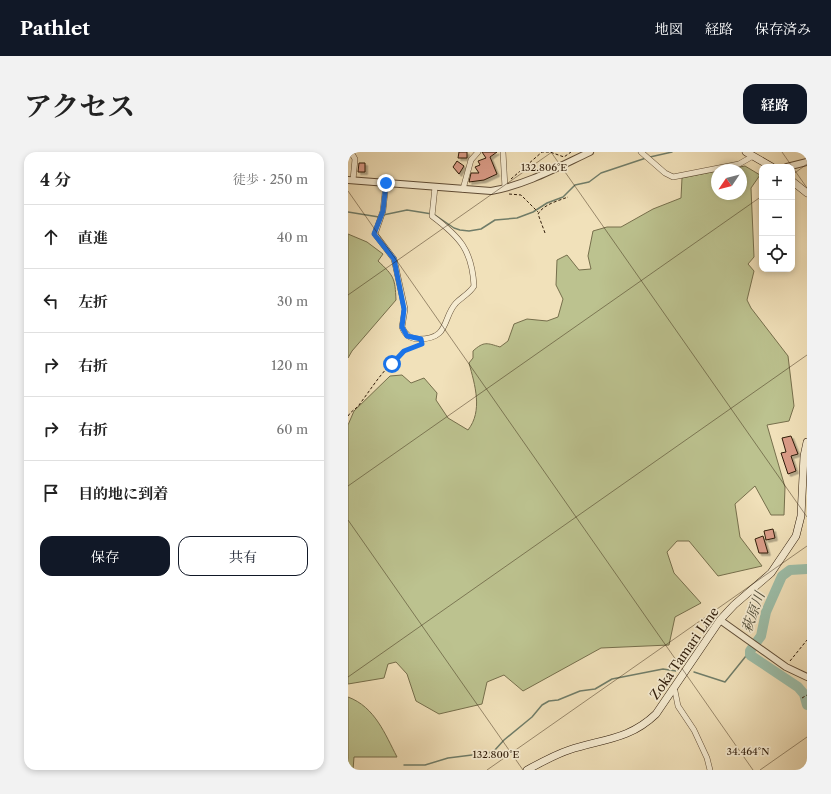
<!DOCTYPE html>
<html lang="ja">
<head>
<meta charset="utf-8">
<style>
  body { margin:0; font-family:"Libre Caslon Text","Noto Serif JP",serif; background:#f2f2f2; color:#222 }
  .controls { position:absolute; right:12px; top:12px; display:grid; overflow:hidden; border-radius:8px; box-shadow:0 2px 6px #0003 }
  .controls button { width:36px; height:36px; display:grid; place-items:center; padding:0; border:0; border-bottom:1px solid #e0e0e0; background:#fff; color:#222; font:20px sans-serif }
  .compass { position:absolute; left:363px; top:12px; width:36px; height:36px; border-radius:50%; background:#fff; box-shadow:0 2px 6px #0003; rotate:235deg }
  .stop { position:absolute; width:12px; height:12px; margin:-9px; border:3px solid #1a73e8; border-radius:50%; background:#fff }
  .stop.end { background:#1a73e8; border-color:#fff; box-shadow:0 1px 4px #0008 }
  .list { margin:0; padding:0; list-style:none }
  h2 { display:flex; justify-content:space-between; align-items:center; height:52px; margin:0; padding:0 16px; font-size:17px }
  h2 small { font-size:13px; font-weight:400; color:#767676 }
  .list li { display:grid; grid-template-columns:26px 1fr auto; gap:12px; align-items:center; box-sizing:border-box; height:64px; padding:0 16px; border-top:1px solid #e0e0e0 }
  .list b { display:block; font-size:15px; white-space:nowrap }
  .list em { font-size:13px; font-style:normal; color:#767676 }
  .actions { display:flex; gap:8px; padding:12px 16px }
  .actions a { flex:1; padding:9px 0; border:1px solid #111827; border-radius:12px; text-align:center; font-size:14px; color:#111827 }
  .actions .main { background:#111827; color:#fff }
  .icon { flex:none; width:22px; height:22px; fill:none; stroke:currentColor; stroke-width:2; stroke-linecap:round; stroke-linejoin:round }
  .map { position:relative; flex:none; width:459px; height:618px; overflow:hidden; border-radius:12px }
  header { display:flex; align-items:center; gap:24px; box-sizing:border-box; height:56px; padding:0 20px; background:#111827; color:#fff }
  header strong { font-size:19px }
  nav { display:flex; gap:22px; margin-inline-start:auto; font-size:14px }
  .intro { display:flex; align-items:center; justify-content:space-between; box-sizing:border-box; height:96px; padding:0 24px }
  h1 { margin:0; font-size:28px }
  .button { padding:10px 18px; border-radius:12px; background:#111827; color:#fff; font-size:14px; font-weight:700 }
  main { display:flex; gap:24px; padding:0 24px }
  aside { flex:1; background:#fff; border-radius:12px; box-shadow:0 2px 6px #0003 }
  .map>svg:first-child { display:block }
  .green { fill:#bcc28f; stroke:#766f4c }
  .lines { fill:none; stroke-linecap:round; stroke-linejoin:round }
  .stream { stroke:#707d69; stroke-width:1.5 }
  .river { stroke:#9cbea9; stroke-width:10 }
  .building { fill:#db9c88; stroke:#2f1c0a; filter:url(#shadow) }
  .minor-casing { stroke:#604d36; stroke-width:6 }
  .tertiary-casing { stroke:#604d36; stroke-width:8 }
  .secondary-casing { stroke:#2f1c0a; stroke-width:8 }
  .path { stroke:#2f1c0a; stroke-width:1; stroke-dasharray:3 2; stroke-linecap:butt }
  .minor { stroke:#f6ecd2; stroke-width:5 }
  .tertiary { stroke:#f6ecd2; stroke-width:6 }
  .secondary { stroke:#f6ecd2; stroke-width:7 }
  .route { stroke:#1a73e8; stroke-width:5 }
  .ticks { fill:none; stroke:#2f1c0a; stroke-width:1; stroke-opacity:0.45 }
  .labels { text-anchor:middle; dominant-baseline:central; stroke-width:3.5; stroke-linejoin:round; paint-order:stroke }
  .street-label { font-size:13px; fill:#2f1c0a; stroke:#f6ecd2 }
  .water-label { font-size:14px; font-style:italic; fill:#504d3a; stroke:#f6ecd2 }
  .ticks-label { font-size:10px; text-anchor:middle; fill:#2f1c0a; stroke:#f6ecd2; stroke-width:3.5; stroke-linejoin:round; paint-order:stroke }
</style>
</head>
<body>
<header>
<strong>Pathlet</strong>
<nav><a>地図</a><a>経路</a><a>保存済み</a></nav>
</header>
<div class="intro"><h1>アクセス</h1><a class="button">経路</a></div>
<main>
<aside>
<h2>4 分<small>徒歩 · 250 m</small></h2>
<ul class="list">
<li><svg class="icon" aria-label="ahead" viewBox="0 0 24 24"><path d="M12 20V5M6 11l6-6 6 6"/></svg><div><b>直進</b></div><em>40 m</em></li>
<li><svg class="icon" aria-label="left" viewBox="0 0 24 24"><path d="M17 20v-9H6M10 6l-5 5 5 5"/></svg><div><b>左折</b></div><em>30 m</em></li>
<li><svg class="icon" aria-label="right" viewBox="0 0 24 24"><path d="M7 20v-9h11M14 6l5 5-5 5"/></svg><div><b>右折</b></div><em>120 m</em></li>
<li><svg class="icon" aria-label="right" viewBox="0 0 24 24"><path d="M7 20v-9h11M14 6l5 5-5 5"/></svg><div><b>右折</b></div><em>60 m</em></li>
<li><svg class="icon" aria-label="arrive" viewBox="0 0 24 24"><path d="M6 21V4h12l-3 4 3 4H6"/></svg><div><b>目的地に到着</b></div></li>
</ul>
<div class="actions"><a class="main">保存</a><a>共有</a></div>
</aside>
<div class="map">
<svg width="459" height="618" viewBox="0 0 459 618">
  <defs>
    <filter id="shadow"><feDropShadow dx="2.5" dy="2.5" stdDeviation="0" flood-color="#0004"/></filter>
  </defs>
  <rect width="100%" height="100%" fill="#f1e1ba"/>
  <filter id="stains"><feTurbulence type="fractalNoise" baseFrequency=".005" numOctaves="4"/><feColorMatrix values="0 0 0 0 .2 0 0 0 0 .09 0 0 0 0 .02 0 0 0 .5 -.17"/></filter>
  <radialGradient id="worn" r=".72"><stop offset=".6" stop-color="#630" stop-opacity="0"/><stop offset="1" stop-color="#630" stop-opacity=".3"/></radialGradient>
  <g class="green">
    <path d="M397,14L412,23L403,36L406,105L400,112L406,119L399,148L403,156L440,204L446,254L441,269L419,273L437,335L436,363H423L407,334L387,352L392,385L414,414L370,424L341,389H329L319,400L326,421L353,451L327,465L321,493L253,496L175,539L156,523L139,530L134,552L91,562L68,549L59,522L48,510L40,512L36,526L0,532V273L6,259L42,224L54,223L63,231L76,226L89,241L88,248L100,266L120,278C135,259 127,233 121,211L125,206V199C136,189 139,191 152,195L160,189L166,172L179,167L199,169L210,165L215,147L208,133L209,108L219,103L231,118L243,117L240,104L245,79L259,75H273L305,57L333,46L334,26L369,19V42H393V18H376Z"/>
    <path d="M0,82L19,90L35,102L30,109C46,124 47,126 48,148L4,199L0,206Z"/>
    <path d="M0,545C27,555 37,582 49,605H6L5,618H0Z"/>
  </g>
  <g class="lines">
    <g class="stream">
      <path d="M302,5L324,0"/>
      <path d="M0,60L31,65"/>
      <path d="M35,63L59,58L84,62"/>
      <path d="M87,63L106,76L112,78L121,79L133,77L147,68L169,66L185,60L199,51L215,45L227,33L241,30L253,21L298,6"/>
      <path d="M346,520L377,530L402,499"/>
      <path d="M56,613H77L100,606L140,601L146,599L156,588L184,565L194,553L201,549L210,548L232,539L247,537L264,527L315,517L328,519"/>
    </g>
    <path class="river" d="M459,417L442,418L434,424L418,460L413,484L402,499V503L450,535L456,542L459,553"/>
  </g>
  <g class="building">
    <path d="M111,0H119V6H110Z"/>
    <path d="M134,0H149L142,5L149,22L136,28L121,30L123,21H131L127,15L132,13L130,9L138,6Z"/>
    <path d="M109,9L116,14L111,22L105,15Z"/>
    <path d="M11,11H17V20H10Z"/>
    <path d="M443,284L450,302L443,304L448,319L440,322L433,301L438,300L434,286Z"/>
    <path d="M425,377L427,386L418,388L416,379Z"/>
    <path d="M415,384L420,401H411L407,387Z"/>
  </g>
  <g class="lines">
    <g class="minor-casing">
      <g id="minor">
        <path d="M3,0L7,7L5,28"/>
        <path d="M155,0L157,36"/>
        <path d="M293,0L317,21L325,25L391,12L405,4"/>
        <path d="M38,31L35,59L27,82L46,107L57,157L54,175C57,183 62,187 71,187C102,187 94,166 108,151C114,145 122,141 126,134C124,98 112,85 84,64L87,35"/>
        <path d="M115,37L123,8L130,0"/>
        <path d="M324,537L327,539L330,554L346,578L359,606L362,618"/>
      </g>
    </g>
    <g class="tertiary-casing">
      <g id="tertiary">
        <path d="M439,15L459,10"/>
        <path d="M0,28L143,39C178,33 210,15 242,0"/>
        <path d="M372,468L438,515L459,525"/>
      </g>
    </g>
    <g class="secondary-casing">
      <g id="secondary">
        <path d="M398,0L424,15"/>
        <path d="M444,29L459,41"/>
        <path d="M179,618C192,611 206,603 221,598C254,587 281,588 308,562L372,468L386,453L423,421L448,384L453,364L456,304L459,290"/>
      </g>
    </g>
    <g class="path">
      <path d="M163,27L194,0H202L216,5L223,0"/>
      <path d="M161,42L173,43L190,60"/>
      <path d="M197,81L190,62C196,52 210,49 220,45"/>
      <path d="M0,264C3,259 8,257 11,253C29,229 42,205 71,193"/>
      <path d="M442,509L459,488"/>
      <path d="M454,546L459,543"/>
    </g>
    <use href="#minor" class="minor"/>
    <use href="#tertiary" class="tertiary"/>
    <use href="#secondary" class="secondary"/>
  </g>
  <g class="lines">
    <path class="route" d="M38,31L35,59L26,82L46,107L56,157L54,175L59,184L73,187L74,192L56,199L44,212"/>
  </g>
  <path class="ticks" d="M203,0L459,365M434,0L459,36M444,23L459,12M0,39L405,618M0,143L204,0M0,334L414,44M0,368L175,618M0,525L459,203M139,618L459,394M412,618L459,585"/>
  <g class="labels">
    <g class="street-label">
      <text transform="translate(336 501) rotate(-55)">Zoka Tamari Line</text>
    </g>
    <g class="water-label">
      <text transform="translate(405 460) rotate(-70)">萩原川</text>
    </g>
  </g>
  <g class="ticks-label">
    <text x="196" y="19">132.806°E</text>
    <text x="400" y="603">34.464°N</text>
    <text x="148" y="606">132.800°E</text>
  </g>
  <rect width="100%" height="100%" filter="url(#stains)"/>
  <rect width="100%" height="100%" fill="url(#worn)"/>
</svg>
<div class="controls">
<button>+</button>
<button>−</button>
<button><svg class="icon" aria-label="locate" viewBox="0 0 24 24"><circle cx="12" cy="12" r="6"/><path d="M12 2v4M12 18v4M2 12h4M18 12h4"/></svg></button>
</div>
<svg class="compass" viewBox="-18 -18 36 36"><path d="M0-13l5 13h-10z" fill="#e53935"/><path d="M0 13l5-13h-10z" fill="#767676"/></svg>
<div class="stop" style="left:44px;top:212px"></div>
<div class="stop end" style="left:38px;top:31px"></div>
</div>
</main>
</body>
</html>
